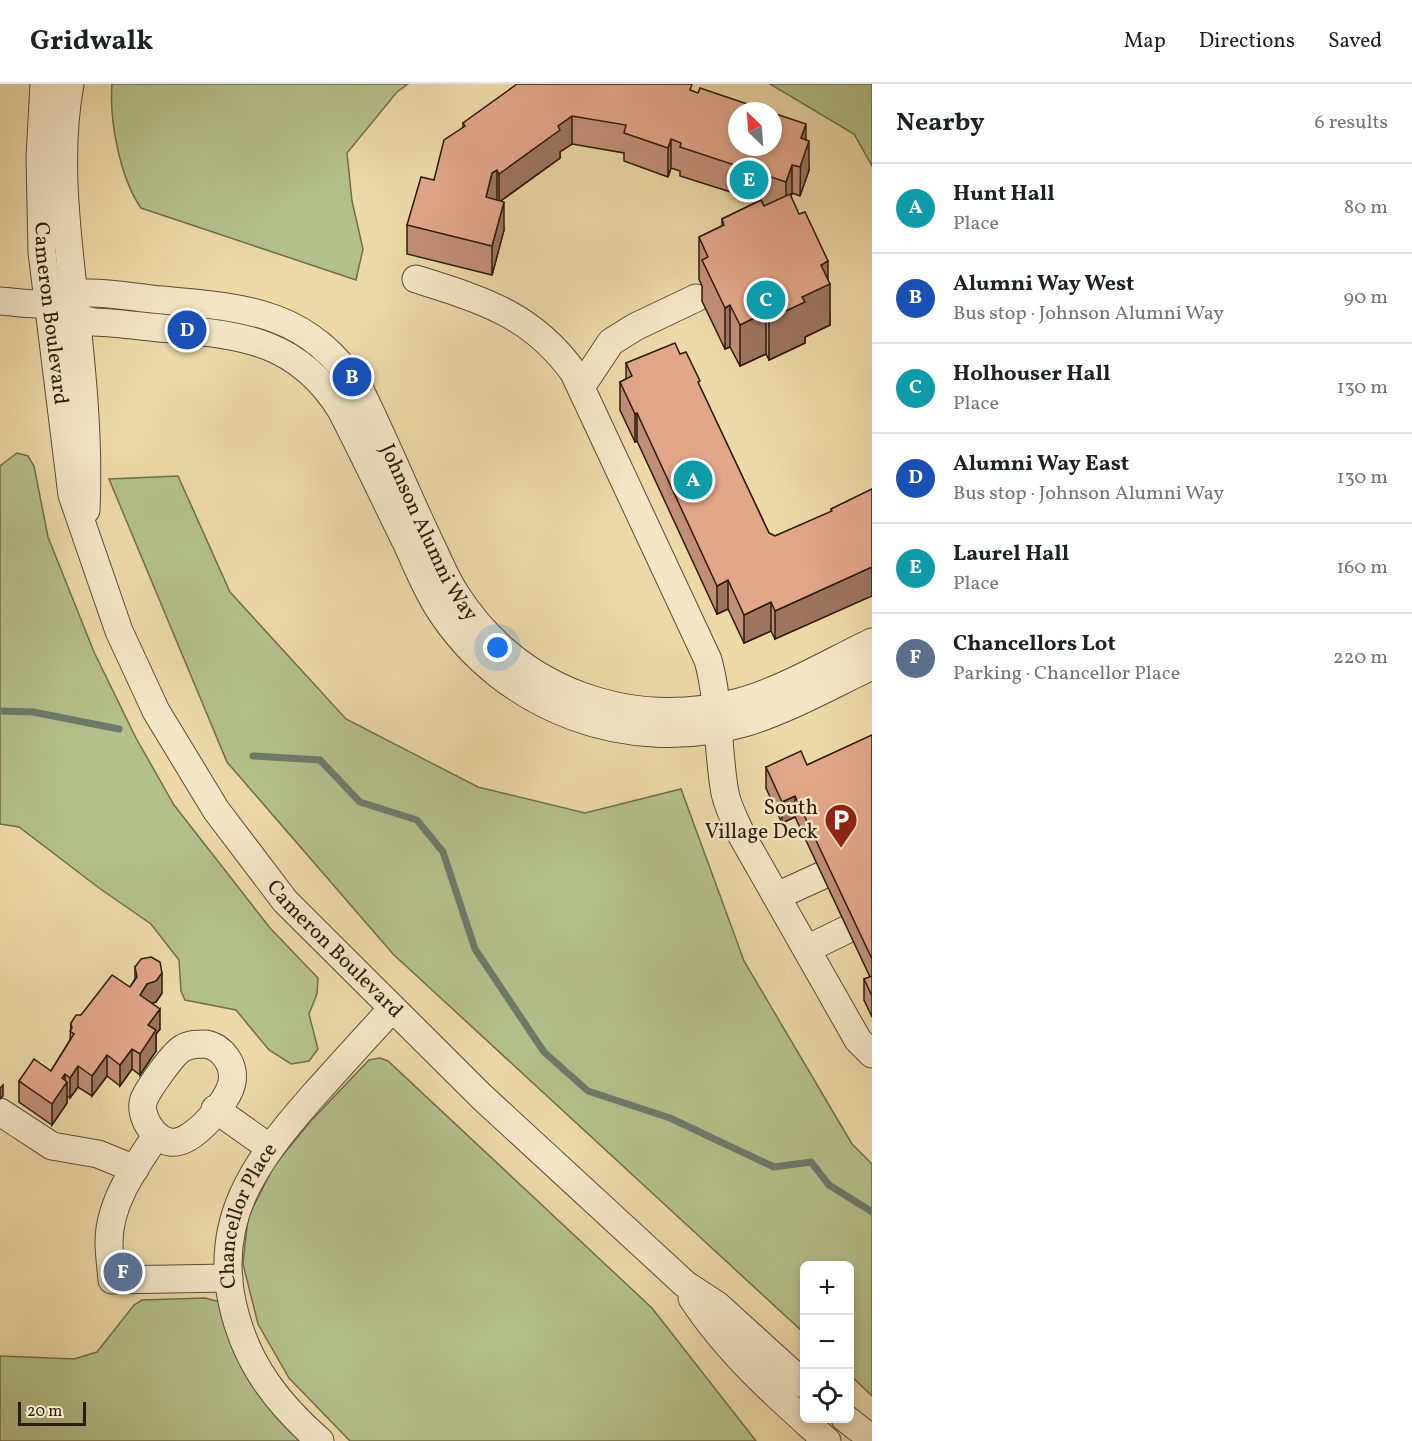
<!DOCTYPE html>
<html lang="en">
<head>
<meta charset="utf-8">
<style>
  body { margin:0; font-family:Vollkorn,serif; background:#f6f6f6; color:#202124 }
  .controls { position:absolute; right:18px; bottom:18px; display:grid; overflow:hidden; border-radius:9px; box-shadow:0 3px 9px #0003 }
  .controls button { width:54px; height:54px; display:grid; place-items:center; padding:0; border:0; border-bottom:2px solid #e0e0e0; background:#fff; color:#202124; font:30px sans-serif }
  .compass { position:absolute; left:728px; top:18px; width:54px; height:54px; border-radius:50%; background:#fff; box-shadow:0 3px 9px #0003; rotate:335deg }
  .scale { position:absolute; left:18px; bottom:15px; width:68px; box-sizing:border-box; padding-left:6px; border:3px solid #2c1c0c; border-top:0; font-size:16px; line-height:21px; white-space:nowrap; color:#2c1c0c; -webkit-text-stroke:4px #f3e6c6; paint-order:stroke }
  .you { position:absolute; left:498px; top:564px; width:21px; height:21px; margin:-15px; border:4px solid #fff; border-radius:50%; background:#1a73e8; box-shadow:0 0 0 9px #1a73e833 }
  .badge { display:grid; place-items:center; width:39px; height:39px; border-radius:50%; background:#8f2418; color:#fff; font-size:20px; font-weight:700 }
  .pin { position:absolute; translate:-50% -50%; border:3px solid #fff; box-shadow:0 2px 6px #0006 }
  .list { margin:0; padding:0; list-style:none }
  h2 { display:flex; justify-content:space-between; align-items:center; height:78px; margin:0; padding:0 24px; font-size:26px }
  h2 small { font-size:20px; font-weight:400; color:#757577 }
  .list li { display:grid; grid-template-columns:39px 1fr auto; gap:18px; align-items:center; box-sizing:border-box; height:90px; padding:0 24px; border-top:2px solid #e0e0e0 }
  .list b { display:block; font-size:22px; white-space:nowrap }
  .list p { margin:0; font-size:20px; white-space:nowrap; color:#757577 }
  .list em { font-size:20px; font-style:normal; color:#757577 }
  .icon { flex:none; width:33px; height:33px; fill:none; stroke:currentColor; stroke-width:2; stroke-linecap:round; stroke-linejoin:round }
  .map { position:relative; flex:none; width:872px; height:1357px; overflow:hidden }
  header { display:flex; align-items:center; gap:36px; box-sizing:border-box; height:84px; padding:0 30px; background:#fff; border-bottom:2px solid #e0e0e0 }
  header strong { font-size:28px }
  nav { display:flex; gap:33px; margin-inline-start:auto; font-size:21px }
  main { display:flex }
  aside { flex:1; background:#fff }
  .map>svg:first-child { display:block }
  .green { fill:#b4c08a; stroke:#706e4b; stroke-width:1.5 }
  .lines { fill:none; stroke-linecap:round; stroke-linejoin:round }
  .stream { stroke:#6d7b6a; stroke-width:7 }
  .minor-casing { stroke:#5c4b33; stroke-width:29 }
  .minor { stroke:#f3e6c6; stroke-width:27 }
  .wall { fill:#c28f76; stroke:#2c1c0c; stroke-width:1.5 }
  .shaded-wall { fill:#9e7460; stroke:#2c1c0c; stroke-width:1.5 }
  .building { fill:#e2a689; stroke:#2c1c0c; stroke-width:1.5 }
  .labels { text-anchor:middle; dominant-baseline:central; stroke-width:5; stroke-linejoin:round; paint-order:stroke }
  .street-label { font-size:21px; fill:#2c1c0c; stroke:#f3e6c6 }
  .poi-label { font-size:21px; fill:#2c1c0c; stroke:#f3e6c6; text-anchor:end }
</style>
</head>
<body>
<header>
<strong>Gridwalk</strong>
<nav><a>Map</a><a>Directions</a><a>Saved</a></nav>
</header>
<main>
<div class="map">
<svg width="872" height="1357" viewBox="0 0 872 1357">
  <rect width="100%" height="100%" fill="#ecd9a7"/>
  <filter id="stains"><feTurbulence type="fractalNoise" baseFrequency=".00333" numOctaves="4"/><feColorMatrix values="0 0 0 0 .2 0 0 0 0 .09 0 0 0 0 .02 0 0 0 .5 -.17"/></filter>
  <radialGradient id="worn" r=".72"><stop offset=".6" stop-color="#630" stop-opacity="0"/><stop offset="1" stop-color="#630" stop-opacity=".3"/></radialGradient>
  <g class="green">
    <path d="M112,0H408L397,8L347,69L352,117L363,165L356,196L141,124C120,94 109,36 112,0Z"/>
    <path d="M770,0H872V82L854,50Z"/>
    <path d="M17,369L28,372L34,382L48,453L94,568L136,654L174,721L270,844L318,894L317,910L309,930L318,965L309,977L291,980L269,966L236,926L185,916L181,907L179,876L151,840L99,804L19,743L0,740V382Z"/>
    <path d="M178,392L230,508L346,635L478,703L585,729L681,705L744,877L852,1060L872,1080V1312L850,1291V1182H804V1249L393,870L227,678L109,395Z"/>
    <path d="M380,974L388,977L652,1224L756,1357H350L289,1294L258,1240L243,1180L248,1133L274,1082L309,1039L369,976Z"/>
    <path d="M205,1214L220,1218L303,1357H0V1272L74,1275L97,1268L134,1221L142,1216Z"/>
  </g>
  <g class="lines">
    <g class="stream">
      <path d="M0,627L33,628L119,645"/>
      <path d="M253,672L320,676L360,718L417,736L443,768L475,865L544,968L588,1007L670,1034L774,1083L811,1078L829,1101L872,1128"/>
    </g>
    <g class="minor-casing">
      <g id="minor">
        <path id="s1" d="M44,0L40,73L42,168L72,411L119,547L156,627L216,726L285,817L482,1013L685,1200L717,1221L804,1300"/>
        <path d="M70,0C56,76 68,155 76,231C83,296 89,361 86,426"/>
        <path d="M416,195C482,216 532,230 574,289L708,576C720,620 717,665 725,709C728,724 736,738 742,752L858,956L872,970"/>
        <path id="s2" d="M0,217C15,218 36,222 50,219C62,216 72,210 85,209C110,208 137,214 162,216C249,224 307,227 360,306C385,357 406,408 430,459C439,477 446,496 457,512C519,607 630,647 739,618C783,606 830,578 872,558"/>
        <path d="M50,219L76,234L94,238C120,239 146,243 172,245C244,251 299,258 341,326C364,370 385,416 407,460C417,482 426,505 439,525C504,626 629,672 744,639C788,626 830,602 872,582"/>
        <path d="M581,303L611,258L635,243L696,214"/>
        <path d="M777,812L823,791"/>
        <path d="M807,865L848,845"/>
        <path d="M206,960C222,963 235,980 232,998C229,1017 192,1062 170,1058C154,1056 138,1031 144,1015C149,1004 173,969 183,964C190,960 198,960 206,960Z"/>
        <path d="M215,1025L270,1064"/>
        <path d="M0,1028L52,1062L98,1070L135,1085"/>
        <path d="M156,1052C135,1083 109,1119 109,1158C109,1170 111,1183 112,1196L229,1194"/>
        <path d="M692,1214C728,1269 779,1314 827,1357"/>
        <path d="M845,1334L872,1355"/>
        <path id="s3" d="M320,1357C279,1321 249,1283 235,1230C210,1139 254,1079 312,1013C338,984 365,954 392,925"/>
      </g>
    </g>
    <use href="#minor" class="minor"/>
  </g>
  <g class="wall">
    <path d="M692,7L806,56L809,86L800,112L792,109L791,113L828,196L830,241L805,253V259L769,276L766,270L740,282L730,263L725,265L702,217V202L699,195V153L722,142V135L759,117L680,92V87L671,84L668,93L624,77V69L572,60L560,68V74L501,117L504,146L492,191L407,170V141L434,96L463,43V39Z"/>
    <path d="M680,270L700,303L769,449L775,452L831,428V425L872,405L775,555L771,547L744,559L728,525L717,530L637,357L635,358L620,326V298L626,295V279Z"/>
    <path d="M872,651V933L864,916V895L870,893L795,733L782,739L766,704V683L807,681Z"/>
    <path d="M135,883L162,909L156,918L152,919L160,945L156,950V967L140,991L132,985L120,1002L107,992L92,1012L78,1003L70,1014L67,1012V1019L52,1041L19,1018V997L51,987L70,956L71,939L81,931L130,903L135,895Z"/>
  </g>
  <g class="shaded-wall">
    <path d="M572,32V60L560,68V74L499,118V90L558,42Z"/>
    <path d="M806,40V66L809,57V86L800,112L801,54Z"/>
    <path d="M671,55V84L668,93V64Z"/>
    <path d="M792,81V109L786,126V98Z"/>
    <path d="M497,86V115L492,118L486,113L492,89Z"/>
    <path d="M504,118V146L492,191V162Z"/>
    <path d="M828,177V200H830V241L805,253V259L769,276V235L802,213L821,181Z"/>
    <path d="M730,221V263L725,265V224Z"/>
    <path d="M766,228V270L740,282V241Z"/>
    <path d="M637,329V357L635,358V330Z"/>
    <path d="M872,483V512L775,555V527Z"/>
    <path d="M728,496V525L717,530V502Z"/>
    <path d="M771,518V547L744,559V531Z"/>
    <path d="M795,712V733L782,739V718Z"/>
    <path d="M162,889V909L156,918L147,921L140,911L147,900Z"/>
    <path d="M160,925V945L156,950V967L140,991V970L148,941Z"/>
    <path d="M132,965V985L120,1002V981Z"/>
    <path d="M107,971V992L92,1012V992Z"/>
    <path d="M78,982V1003L70,1014V994Z"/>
    <path d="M65,990V1002L67,998V1019L52,1041V1020L62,994Z"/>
    <path d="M3,1001V1012L0,1015V1004Z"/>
  </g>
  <g class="building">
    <path d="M517,0H692L690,6L698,9L700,4L768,27H737V63H773V29L806,40L801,54L809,57L800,83L792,81L786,98L680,63L681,59L671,55L668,64L624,49L626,41L572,32L558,42L560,46L499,90L497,86L492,89L486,113L504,118L492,162L407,141L421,93L434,96L444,56L465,42L463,39Z"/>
    <path d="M790,110L799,130L805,128L828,177L821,181L830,200L802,213L805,218L769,235L766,228L740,241L730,221L725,224L702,176L708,173L699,153L724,141L722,135L761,116L764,122Z"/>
    <path d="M675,259L680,270L686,268L700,297L698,298L769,449L775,452L832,427L831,425L872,405V483L775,527L771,518L744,531L728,496L717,502L637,329L635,330L620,298L632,292L626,279Z"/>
    <path d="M872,651V875L795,712L782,718L766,683L801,667L807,681Z"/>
    <path d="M151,873L160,878L162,889L156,897L147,900L140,911L160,925L148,941L156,946L140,970L132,965L120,981L107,971L92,992L78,982L70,994L65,990L62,994L67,998L52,1020L19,997L34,975L51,987L74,950L70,947L72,944L71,939L76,931H81L112,891L130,903L137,893L135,883L141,875Z"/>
    <path d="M872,892V912L864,895Z"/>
  </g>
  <defs>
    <g id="parking-pin" transform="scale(1.725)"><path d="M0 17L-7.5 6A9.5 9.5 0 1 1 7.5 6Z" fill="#8f2418" stroke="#f3e6c6"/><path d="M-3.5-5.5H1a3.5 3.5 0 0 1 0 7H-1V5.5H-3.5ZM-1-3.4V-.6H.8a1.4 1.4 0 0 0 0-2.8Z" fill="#fff"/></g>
  </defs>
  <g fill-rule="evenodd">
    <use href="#parking-pin" x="841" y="736"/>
  </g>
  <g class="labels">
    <g class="street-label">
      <text stroke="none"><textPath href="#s1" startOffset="230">Cameron Boulevard</textPath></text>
      <text stroke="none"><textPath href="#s2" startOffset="550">Johnson Alumni Way</textPath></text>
      <text stroke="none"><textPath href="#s1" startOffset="944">Cameron Boulevard</textPath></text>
      <text stroke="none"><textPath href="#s3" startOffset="258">Chancellor Place</textPath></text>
    </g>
    <g class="poi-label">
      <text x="818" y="724">South<tspan x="818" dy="24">Village Deck</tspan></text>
    </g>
  </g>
  <rect width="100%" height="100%" filter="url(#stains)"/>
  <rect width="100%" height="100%" fill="url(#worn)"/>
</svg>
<div class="controls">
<button>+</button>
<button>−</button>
<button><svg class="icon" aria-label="locate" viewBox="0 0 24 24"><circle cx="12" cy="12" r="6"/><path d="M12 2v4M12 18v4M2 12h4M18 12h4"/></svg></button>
</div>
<svg class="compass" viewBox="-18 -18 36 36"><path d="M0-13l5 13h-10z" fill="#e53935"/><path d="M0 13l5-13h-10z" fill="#757577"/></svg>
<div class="scale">20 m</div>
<div class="you"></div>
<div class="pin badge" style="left:693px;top:396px;background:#0f9aa8">A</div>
<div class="pin badge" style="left:352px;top:293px;background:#1a4fb4">B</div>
<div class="pin badge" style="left:766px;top:216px;background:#0f9aa8">C</div>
<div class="pin badge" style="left:187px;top:246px;background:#1a4fb4">D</div>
<div class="pin badge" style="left:749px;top:96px;background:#0f9aa8">E</div>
<div class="pin badge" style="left:123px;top:1188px;background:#5c6f8a">F</div>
</div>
<aside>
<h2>Nearby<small>6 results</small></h2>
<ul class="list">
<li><span class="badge" style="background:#0f9aa8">A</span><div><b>Hunt Hall</b><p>Place</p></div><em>80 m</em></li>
<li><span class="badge" style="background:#1a4fb4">B</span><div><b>Alumni Way West</b><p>Bus stop · Johnson Alumni Way</p></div><em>90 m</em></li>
<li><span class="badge" style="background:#0f9aa8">C</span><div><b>Holhouser Hall</b><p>Place</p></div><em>130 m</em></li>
<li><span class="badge" style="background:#1a4fb4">D</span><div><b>Alumni Way East</b><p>Bus stop · Johnson Alumni Way</p></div><em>130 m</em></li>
<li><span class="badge" style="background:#0f9aa8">E</span><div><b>Laurel Hall</b><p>Place</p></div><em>160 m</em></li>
<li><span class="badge" style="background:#5c6f8a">F</span><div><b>Chancellors Lot</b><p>Parking · Chancellor Place</p></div><em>220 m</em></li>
</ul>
</aside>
</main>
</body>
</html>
